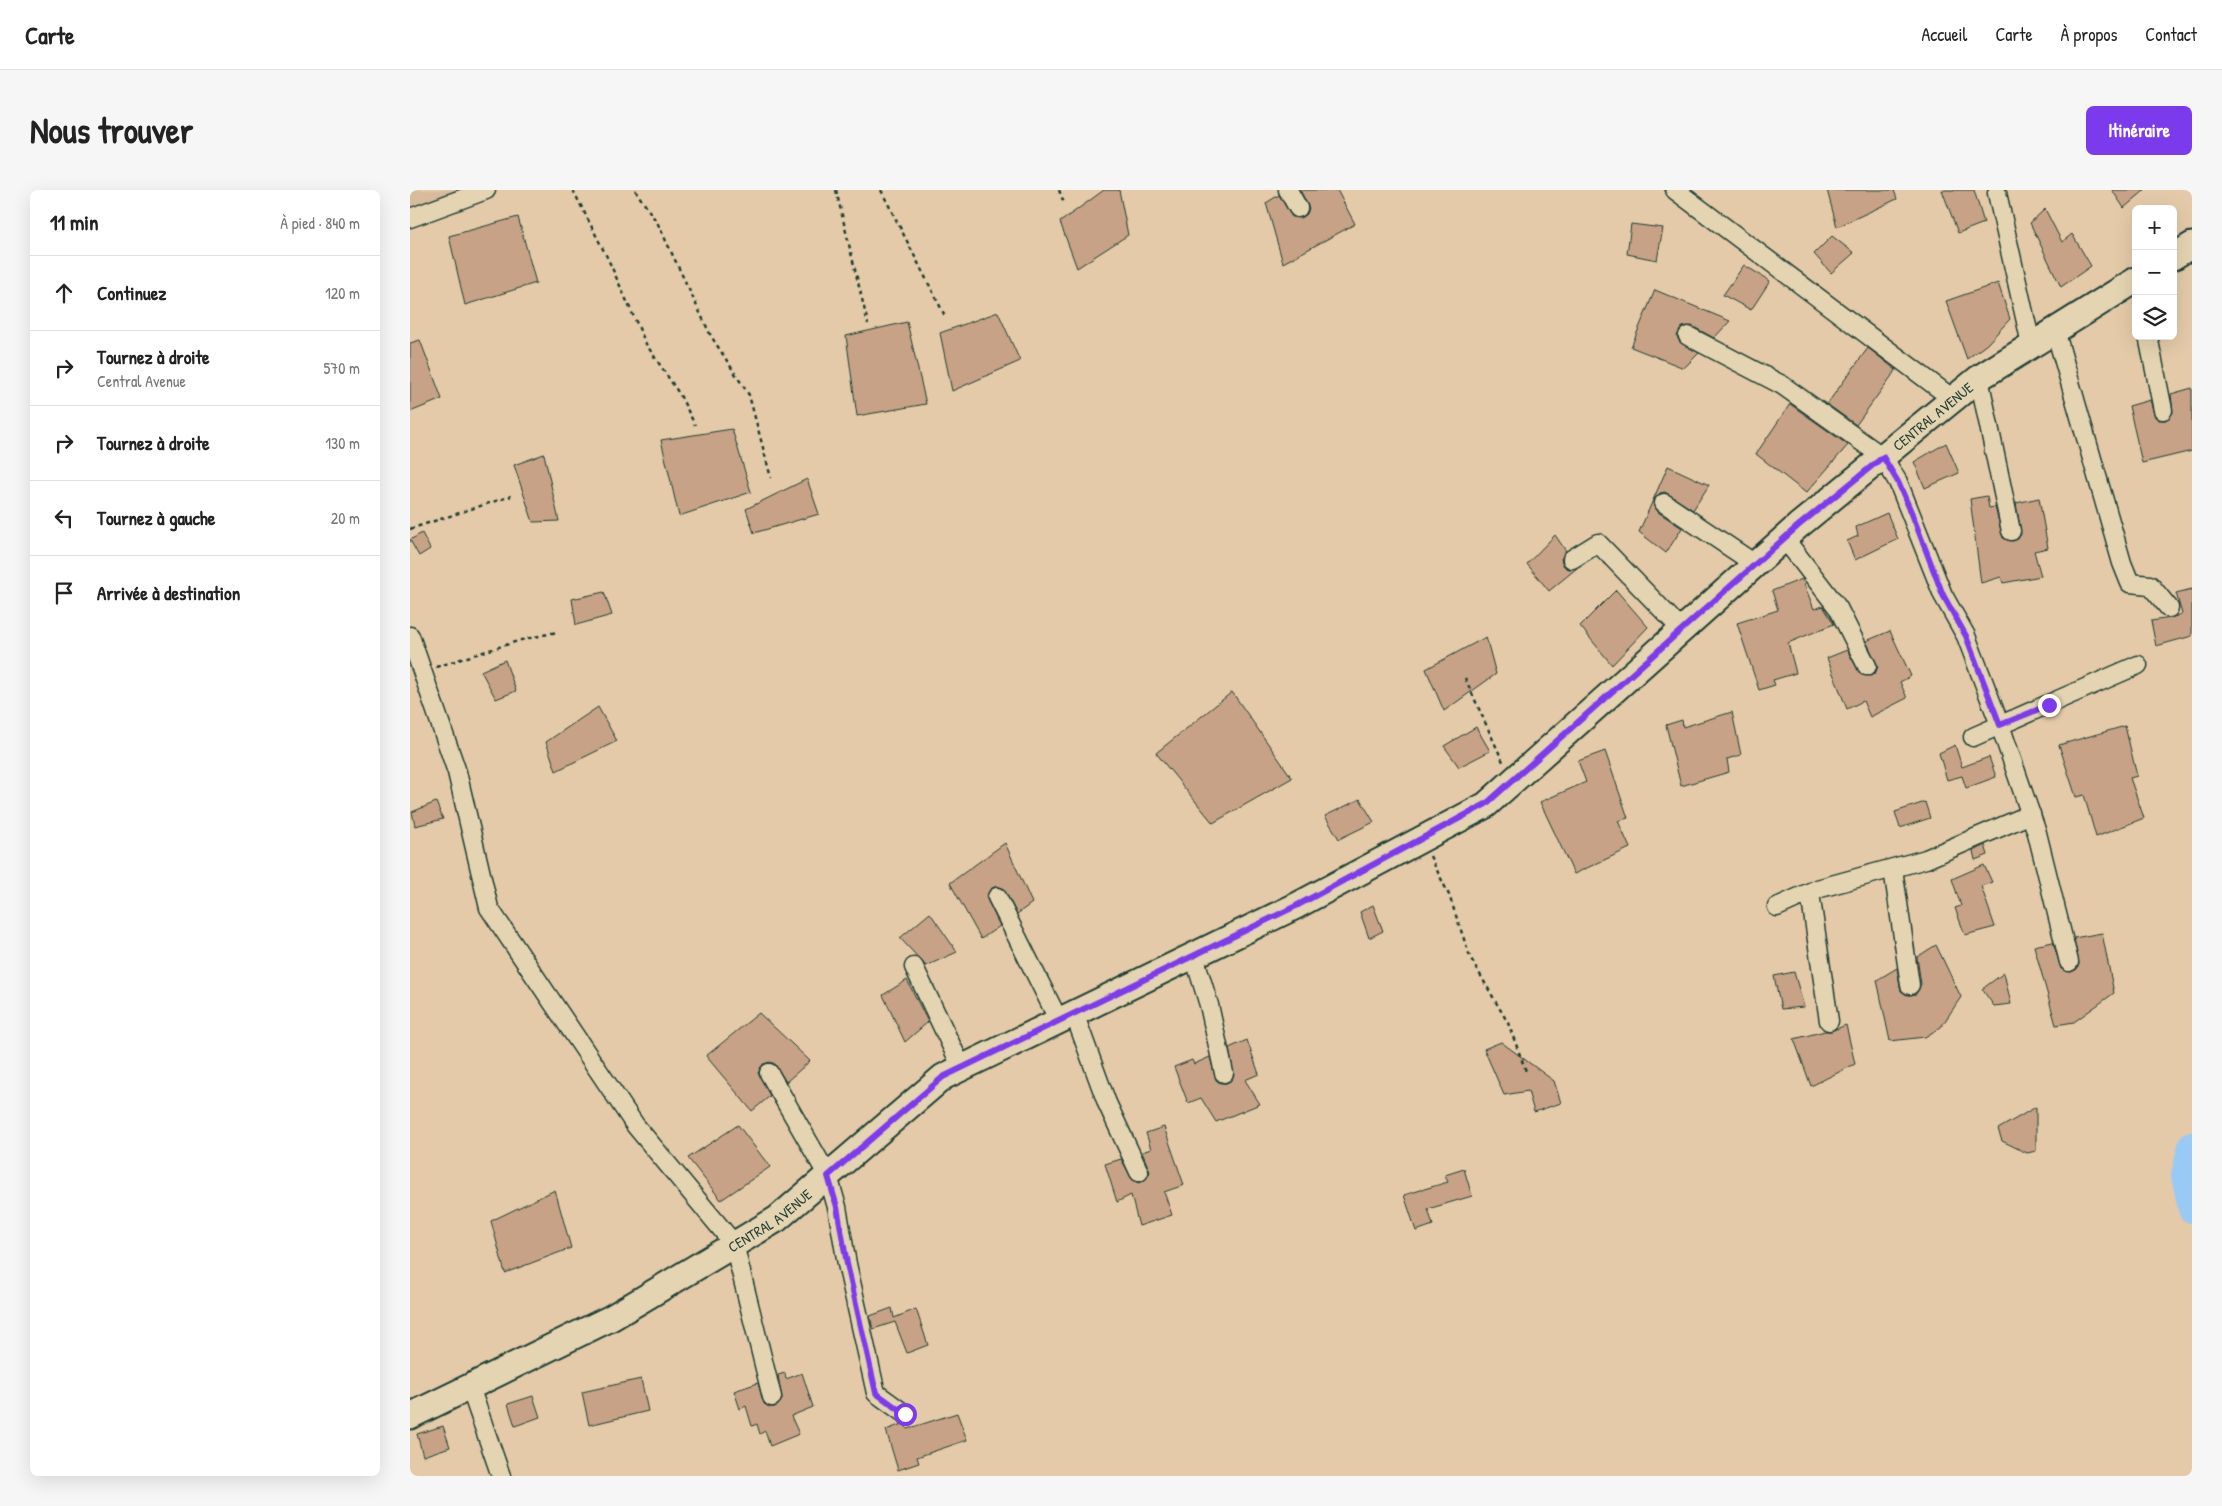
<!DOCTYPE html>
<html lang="fr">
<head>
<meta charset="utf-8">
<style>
  body { margin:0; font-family:"Patrick Hand",sans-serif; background:#f6f6f6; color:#222 }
  .controls { position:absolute; right:15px; top:15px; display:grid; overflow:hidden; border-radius:8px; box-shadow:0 5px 20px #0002 }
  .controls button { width:45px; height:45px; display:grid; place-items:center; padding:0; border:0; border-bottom:1px solid #e0e0e0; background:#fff; color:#222; font:25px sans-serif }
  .stop { position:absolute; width:15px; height:15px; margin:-11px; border:4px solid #7c3aed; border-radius:50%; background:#fff }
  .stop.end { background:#7c3aed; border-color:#fff; box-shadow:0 1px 5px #0008 }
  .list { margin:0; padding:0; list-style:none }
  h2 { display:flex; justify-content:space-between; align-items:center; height:65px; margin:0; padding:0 20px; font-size:21px }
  h2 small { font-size:16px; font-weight:400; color:#767676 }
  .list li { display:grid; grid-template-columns:32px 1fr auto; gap:15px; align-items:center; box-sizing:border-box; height:75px; padding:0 20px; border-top:1px solid #e0e0e0 }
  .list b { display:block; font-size:19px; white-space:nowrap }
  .list p { margin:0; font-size:16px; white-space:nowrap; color:#767676 }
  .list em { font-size:16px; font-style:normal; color:#767676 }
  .icon { flex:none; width:28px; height:28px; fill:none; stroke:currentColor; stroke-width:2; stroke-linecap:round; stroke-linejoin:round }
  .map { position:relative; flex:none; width:1782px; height:1286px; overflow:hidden; border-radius:8px }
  header { display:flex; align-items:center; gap:30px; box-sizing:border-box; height:70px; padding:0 25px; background:#fff; border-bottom:1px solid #e0e0e0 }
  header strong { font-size:24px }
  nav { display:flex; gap:28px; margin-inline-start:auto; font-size:18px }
  .intro { display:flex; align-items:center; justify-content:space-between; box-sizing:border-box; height:120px; padding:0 30px }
  h1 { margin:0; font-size:35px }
  .button { padding:12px 22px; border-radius:8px; background:#7c3aed; color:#fff; font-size:18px; font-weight:700 }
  main { display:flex; gap:30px; padding:0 30px }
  aside { flex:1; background:#fff; border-radius:8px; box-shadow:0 5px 20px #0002 }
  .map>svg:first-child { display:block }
  .built { fill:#d7bb9c }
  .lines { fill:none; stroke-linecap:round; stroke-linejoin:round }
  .river { stroke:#99caf5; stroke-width:28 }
  .building { fill:#c7a286; stroke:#1f3d34 }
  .street-casing { stroke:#1f3d34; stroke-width:21 }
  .secondary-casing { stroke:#1f3d34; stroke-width:29 }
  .path { stroke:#1f3d34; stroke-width:2.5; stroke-dasharray:4 4; stroke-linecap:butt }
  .street { stroke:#e5d4b1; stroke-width:18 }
  .secondary { stroke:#e5d4b1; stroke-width:25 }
  .route { stroke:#7c3aed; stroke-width:6 }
  .labels { text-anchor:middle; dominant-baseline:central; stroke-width:4.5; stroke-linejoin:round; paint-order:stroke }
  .street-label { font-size:15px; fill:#1f3d34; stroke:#e5d4b1 }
</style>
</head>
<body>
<header>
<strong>Carte</strong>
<nav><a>Accueil</a><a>Carte</a><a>À propos</a><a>Contact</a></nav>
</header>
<div class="intro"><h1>Nous trouver</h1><a class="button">Itinéraire</a></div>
<main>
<aside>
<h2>11 min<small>À pied · 840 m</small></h2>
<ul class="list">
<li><svg class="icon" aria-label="ahead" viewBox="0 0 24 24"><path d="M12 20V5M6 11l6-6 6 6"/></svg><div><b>Continuez</b></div><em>120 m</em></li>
<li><svg class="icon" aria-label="right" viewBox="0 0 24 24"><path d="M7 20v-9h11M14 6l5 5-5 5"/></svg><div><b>Tournez à droite</b><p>Central Avenue</p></div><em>570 m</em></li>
<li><svg class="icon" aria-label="right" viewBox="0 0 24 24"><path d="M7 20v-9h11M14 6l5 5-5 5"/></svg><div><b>Tournez à droite</b></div><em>130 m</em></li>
<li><svg class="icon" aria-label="left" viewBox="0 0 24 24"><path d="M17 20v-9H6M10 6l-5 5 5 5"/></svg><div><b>Tournez à gauche</b></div><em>20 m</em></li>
<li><svg class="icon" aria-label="arrive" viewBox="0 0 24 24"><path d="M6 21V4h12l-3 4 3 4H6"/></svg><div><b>Arrivée à destination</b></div></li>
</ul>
</aside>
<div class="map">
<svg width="1782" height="1286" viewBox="0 0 1782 1286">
  <rect width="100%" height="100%" fill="#e4caa8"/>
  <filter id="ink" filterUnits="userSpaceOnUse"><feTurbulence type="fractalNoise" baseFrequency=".02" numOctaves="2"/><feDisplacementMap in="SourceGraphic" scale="10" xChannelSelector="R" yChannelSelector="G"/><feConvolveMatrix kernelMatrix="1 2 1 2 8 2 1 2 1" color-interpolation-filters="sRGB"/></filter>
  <g filter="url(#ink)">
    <path class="built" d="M0,0H45L48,8L0,22Z"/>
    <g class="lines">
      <path class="river" d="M1782,956L1775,985L1782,1019"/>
    </g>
    <g class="building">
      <path d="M694,0H709L718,45L667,78L650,32Z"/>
      <path d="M890,0H927L945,34L873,73L856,13L869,5L882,27H893L897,24L899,18Z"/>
      <path d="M1417,0H1484L1487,9L1427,37Z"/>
      <path d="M1532,0H1564L1574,33L1548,43Z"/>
      <path d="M1702,0H1735L1714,18Z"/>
      <path d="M1635,19L1652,52L1662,44L1681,76L1651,97L1620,33Z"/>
      <path d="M108,27L126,93L55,115L39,46Z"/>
      <path d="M1221,34L1253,38L1247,70L1217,64Z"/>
      <path d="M1422,46L1444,63L1421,83L1404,64Z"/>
      <path d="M1334,75L1360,91L1341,120L1313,105Z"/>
      <path d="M1588,93L1600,129L1577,154L1557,169L1536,111Z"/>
      <path d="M1245,100L1320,131L1304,148L1282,136L1272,137L1267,146L1269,151L1289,163L1274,178L1221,157Z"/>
      <path d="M588,122L610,171L542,201L530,143Z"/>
      <path d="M497,132L516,214L447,226L436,146Z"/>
      <path d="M10,150L32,209L0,222V153Z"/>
      <path d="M1458,158L1486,180L1446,235L1417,214Z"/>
      <path d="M1782,198V261L1732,273L1719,216L1740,210L1745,227L1749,230H1756L1763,223L1761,204Z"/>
      <path d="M1380,214L1438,255L1396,303L1346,264Z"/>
      <path d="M322,239L341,302L269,326L251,250Z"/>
      <path d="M1536,253L1549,283L1515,298L1504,272Z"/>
      <path d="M134,264L149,331L123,332L104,275Z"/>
      <path d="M1258,276L1299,295L1283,320L1255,302L1250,303L1245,308L1243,313L1248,322L1272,338L1256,363L1229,342Z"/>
      <path d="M397,289L409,324L344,343L336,319Z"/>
      <path d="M1577,306L1579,318L1585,317L1593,348L1603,351L1608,349L1611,344L1606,313L1629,308L1638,358L1624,361L1631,386L1593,393L1591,387L1571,393L1560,309Z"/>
      <path d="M1477,323L1488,349L1445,370L1437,351L1448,346L1446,337Z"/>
      <path d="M12,343L20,359L9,366L0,350Z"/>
      <path d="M1145,345L1156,361L1151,369L1153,375L1157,379L1167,378L1139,401L1117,374Z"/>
      <path d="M1392,389L1404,419L1413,416L1424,434L1378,453L1386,483L1363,490L1365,495L1349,500L1327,433L1368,420L1362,401Z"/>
      <path d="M1782,399V446L1746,456L1741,431L1761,428L1772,424L1766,403Z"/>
      <path d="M1206,400L1238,437L1202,475L1170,436Z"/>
      <path d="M194,402L202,425L166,435L162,409Z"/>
      <path d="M1480,441L1501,486L1490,492L1497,508L1460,527L1453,511L1437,519L1417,468L1437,460L1451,485L1461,486L1466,482L1468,476L1456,451Z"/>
      <path d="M1076,447L1086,484L1034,521L1016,479Z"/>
      <path d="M95,470L106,501L86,509L71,481Z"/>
      <path d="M822,502L882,588L803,633L746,563Z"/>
      <path d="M188,517L207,551L146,581L136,552Z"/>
      <path d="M1322,522L1331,565L1317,569L1319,582L1271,596L1256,535L1272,530L1273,537Z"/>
      <path d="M1715,536L1727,586L1720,588L1734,628L1686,647L1674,605L1666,607L1649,555Z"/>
      <path d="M1066,537L1080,561L1049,577L1034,556Z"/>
      <path d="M1545,555L1552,577L1579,567L1586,587L1556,598L1552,586L1537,590L1529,563Z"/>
      <path d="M1195,561L1218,628L1208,631L1220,658L1164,684L1130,612L1176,592L1168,571Z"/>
      <path d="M950,609L964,632L929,649L915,626Z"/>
      <path d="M26,612L33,629L5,636L2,622Z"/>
      <path d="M1515,612L1520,628L1490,638L1485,622Z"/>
      <path d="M595,653L622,713L607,724L593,698L587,696L582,698L576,707L590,736L571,749L540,693Z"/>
      <path d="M1575,655L1578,665L1565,670L1563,661Z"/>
      <path d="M1574,675L1582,692L1571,696L1585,737L1555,745L1545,718L1551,716L1542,689Z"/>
      <path d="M963,715L973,741L959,748L950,722Z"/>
      <path d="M520,723L547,762L516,776L490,748Z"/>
      <path d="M1692,743L1704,803L1664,832L1646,835L1624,756L1643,752L1651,779L1661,782L1667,779L1669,774L1664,748Z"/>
      <path d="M1526,755L1551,807L1531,837L1515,847L1480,851L1467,790L1487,778L1491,801L1497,805L1506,804L1511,794L1507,767Z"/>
      <path d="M1384,782L1394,817L1371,819L1364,786Z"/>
      <path d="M1594,783L1601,814L1584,816L1572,799Z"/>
      <path d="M497,790L518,832L495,852L473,805Z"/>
      <path d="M349,823L400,871L376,892L365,874L360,872L353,874L348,883L360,906L342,921L296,866Z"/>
      <path d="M1436,835L1445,874L1401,896L1384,849L1415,841H1421Z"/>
      <path d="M837,850L849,884L835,890L850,914L806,932L791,908L778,913L764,877L782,870L784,874L800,867L806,890L810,893H817L824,886L819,858Z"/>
      <path d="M1091,852L1144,891L1151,913L1124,922L1118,901L1094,905L1074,859Z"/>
      <path d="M1626,917V961L1617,963L1592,951L1588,939Z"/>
      <path d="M328,935L360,977L311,1010L278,968Z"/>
      <path d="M754,937L774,995L754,1002L762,1025L729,1036L721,1005L707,1012L695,974L711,969L723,990L729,993L734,991L740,982L732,962L741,959L736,943Z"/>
      <path d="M1054,979L1062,1006L1018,1019L1023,1035L1006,1041L994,1005L1038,992L1035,985Z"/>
      <path d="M145,1000L161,1058L95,1083L81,1031Z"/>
      <path d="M482,1118L484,1128L506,1119L518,1155L497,1163L485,1132L463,1139L460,1126Z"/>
      <path d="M375,1183L376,1189L392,1183L403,1217L381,1226L389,1244L360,1256L355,1241L350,1244L347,1234L342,1236L336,1216L330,1219L324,1201L348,1193L354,1214L360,1217H365L372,1209L368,1185Z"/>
      <path d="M231,1189L238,1221L179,1235L172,1202Z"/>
      <path d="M123,1206L130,1227L105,1236L98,1214Z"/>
      <path d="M547,1223L557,1250L507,1267L509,1273L488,1280L476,1240L492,1234H495L497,1239Z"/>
      <path d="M33,1236L40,1257L13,1266L7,1244Z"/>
    </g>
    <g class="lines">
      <g class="street-casing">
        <g id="street">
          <path d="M878,0L888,18"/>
          <path d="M1265,0L1543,209"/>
          <path d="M1587,3L1621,154"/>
          <path d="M0,28L76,0"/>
          <path d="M1645,140L1712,373L1720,393L1740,395L1759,418"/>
          <path d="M1278,146L1372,195L1473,267L1488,292L1533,405L1556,446L1590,535L1627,643L1659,772"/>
          <path d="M1738,146L1753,220"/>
          <path d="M1569,188L1601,341"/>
          <path d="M1254,313L1345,374"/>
          <path d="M1374,348L1428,418L1457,476"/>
          <path d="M1162,369L1188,353L1271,439"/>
          <path d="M0,446L47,582L79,718L225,935L324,1054L362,1207"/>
          <path d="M1563,547L1728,475"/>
          <path d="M1483,679L1500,795"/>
          <path d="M1400,703L1419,831"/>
          <path d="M587,707L649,831"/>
          <path d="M1367,717L1407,699L1516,669L1621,624"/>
          <path d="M784,766L799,815L814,883"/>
          <path d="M504,777L552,878"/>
          <path d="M664,823L697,913L729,982"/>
          <path d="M359,883L418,986L427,1017L437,1074L466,1203L495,1224"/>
          <path d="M60,1197L91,1286"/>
        </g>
      </g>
      <g class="secondary-casing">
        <g id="secondary">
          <path d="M1763,67L1782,55"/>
          <path id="s1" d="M0,1226L201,1128L367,1029L533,887L886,716L1076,615L1388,336L1569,188L1726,90"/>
        </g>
      </g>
      <g class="path">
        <path d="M163,0L198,69L236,154L270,205L285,235"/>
        <path d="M225,0L248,34L301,146L339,205L361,288"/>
        <path d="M426,0L458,134"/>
        <path d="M471,0L535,126"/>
        <path d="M649,0L654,13"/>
        <path d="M0,339L101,306"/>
        <path d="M26,477L111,450L147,442"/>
        <path d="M1055,488L1094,574"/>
        <path d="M1020,666L1039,705L1060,767L1098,833L1117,884"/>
      </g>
      <use href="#street" class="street"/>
      <use href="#secondary" class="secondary"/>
    </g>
  </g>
  <g class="lines" filter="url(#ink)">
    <path class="route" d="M495,1224L466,1203L437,1074L427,1017L418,986L533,887L886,716L1076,614L1388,336L1473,267L1488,292L1502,324L1533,405L1556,446L1590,535L1639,515"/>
  </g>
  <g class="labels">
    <g class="street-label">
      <text stroke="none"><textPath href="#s1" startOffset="1835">CENTRAL AVENUE</textPath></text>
      <text stroke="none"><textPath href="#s1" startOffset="410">CENTRAL AVENUE</textPath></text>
    </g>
  </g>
</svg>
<div class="controls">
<button>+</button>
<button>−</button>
<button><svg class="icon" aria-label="layers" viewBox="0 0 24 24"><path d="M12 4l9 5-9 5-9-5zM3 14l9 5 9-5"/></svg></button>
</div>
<div class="stop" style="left:495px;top:1224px"></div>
<div class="stop end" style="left:1639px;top:515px"></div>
</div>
</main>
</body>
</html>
